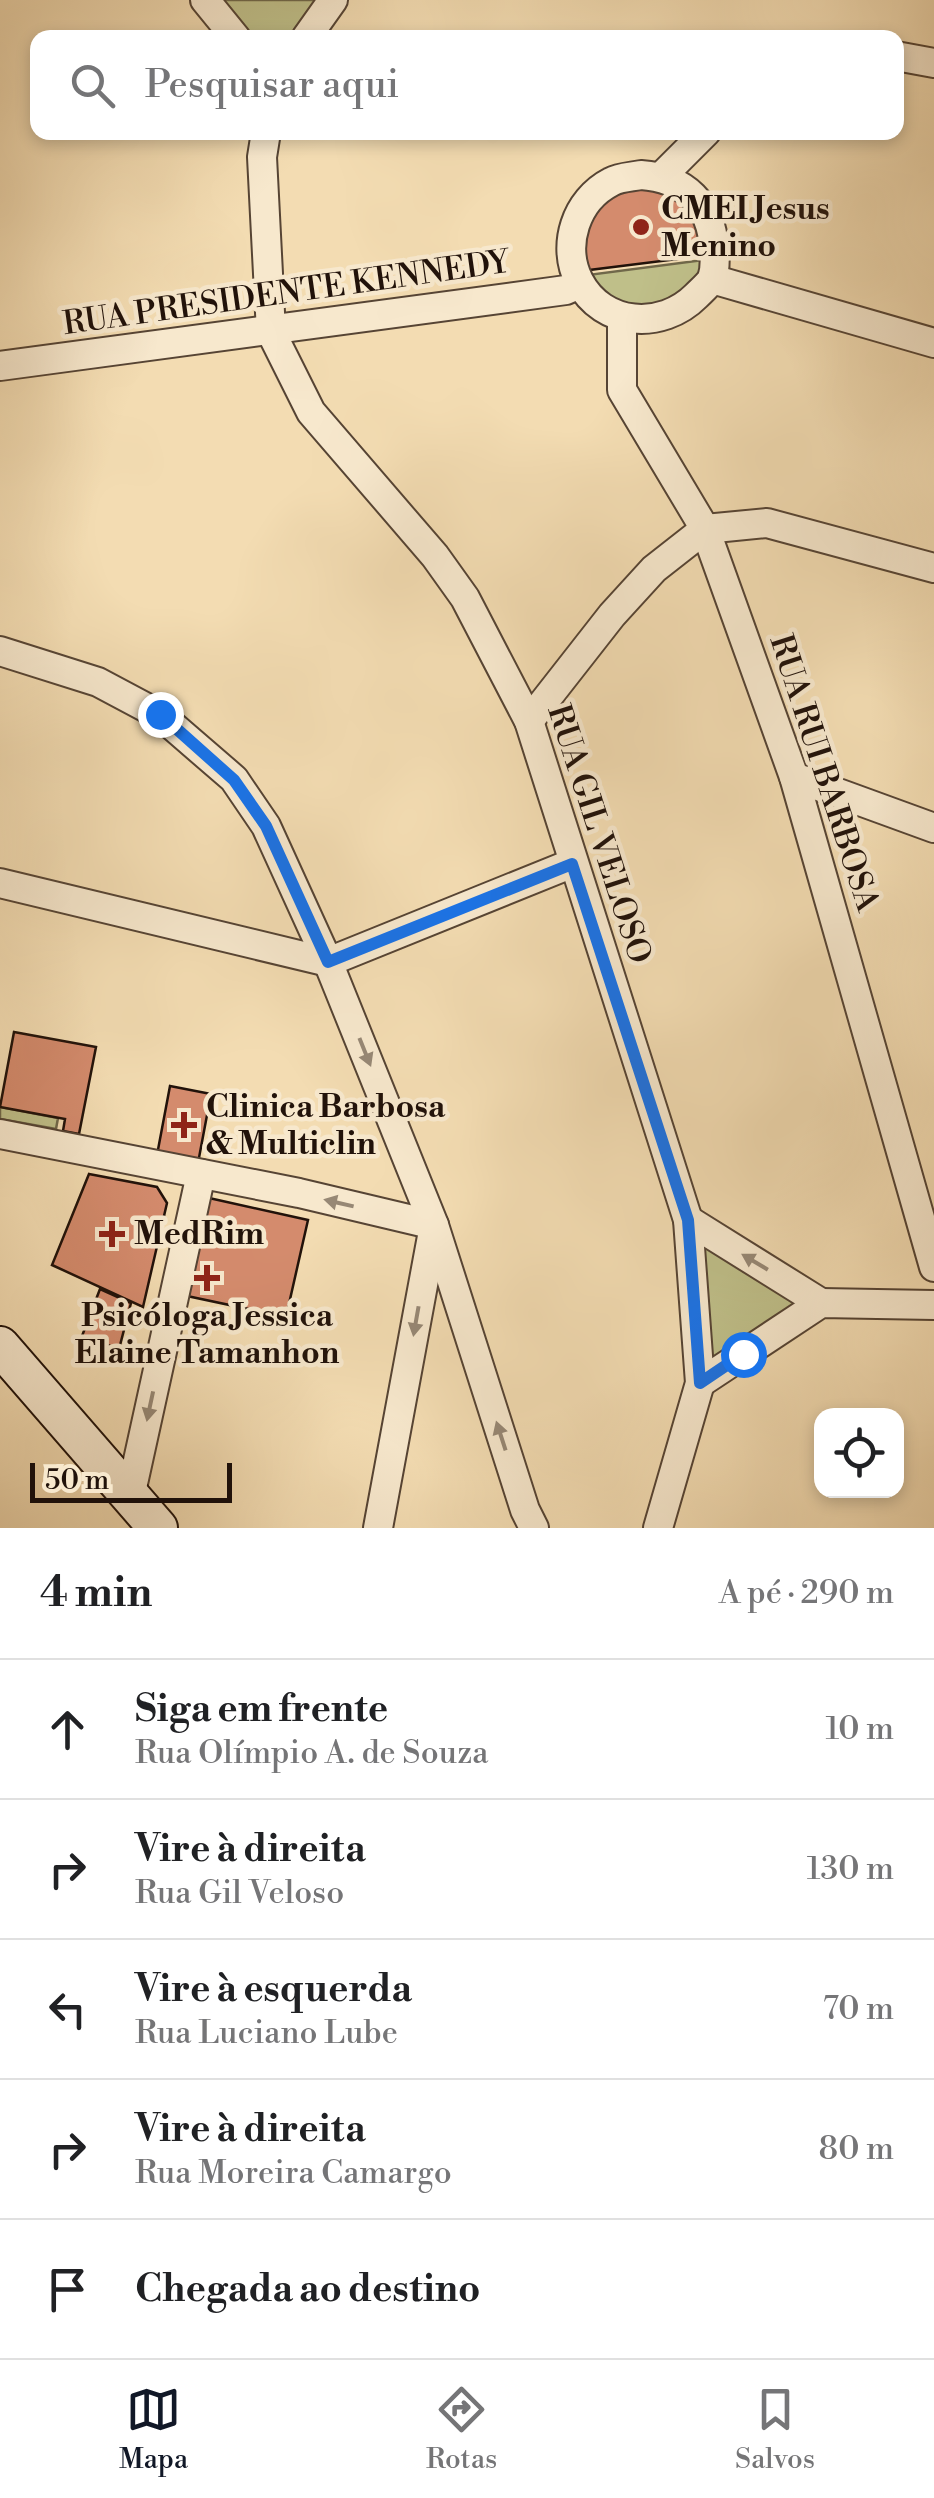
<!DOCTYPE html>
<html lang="pt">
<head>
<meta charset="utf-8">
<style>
  body { margin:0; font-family:"Libre Bodoni",serif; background:#f6f6f6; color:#202124 }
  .controls { position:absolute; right:30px; bottom:30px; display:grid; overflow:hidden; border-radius:20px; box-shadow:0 5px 15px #0003 }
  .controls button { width:90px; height:90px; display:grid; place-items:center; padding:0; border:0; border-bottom:2px solid #e0e0e0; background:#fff; color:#202124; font:50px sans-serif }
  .scale { position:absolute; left:30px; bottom:25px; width:202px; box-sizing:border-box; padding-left:10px; border:5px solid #21120a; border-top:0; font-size:28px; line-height:35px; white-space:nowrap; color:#21120a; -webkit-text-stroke:8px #f7e8cd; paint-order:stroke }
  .stop { position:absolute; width:30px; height:30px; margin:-22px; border:8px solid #1a73e8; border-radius:50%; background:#fff }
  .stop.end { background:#1a73e8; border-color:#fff; box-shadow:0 2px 10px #0008 }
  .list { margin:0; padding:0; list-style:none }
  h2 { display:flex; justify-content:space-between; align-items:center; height:130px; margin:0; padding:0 40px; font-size:42px }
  h2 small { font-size:32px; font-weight:400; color:#757577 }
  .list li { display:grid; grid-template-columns:65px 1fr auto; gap:30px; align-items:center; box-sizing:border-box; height:140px; padding:0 40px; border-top:2px solid #e0e0e0 }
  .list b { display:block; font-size:38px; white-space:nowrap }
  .list p { margin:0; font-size:32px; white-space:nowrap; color:#757577 }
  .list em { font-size:32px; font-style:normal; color:#757577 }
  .icon { flex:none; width:55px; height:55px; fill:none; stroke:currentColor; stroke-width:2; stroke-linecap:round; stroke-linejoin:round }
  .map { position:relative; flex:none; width:934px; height:1528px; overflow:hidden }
  .search { position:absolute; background:#fff; box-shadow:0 5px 15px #0003; left:30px; right:30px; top:30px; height:110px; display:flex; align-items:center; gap:25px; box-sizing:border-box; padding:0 35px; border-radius:20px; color:#757577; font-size:38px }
  .sheet { height:830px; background:#fff }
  nav { display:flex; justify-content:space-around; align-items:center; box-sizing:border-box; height:140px; border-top:2px solid #e0e0e0; background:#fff; font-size:28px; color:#757577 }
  nav a { display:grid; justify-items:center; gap:5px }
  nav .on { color:#111827 }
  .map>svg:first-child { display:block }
  .green { fill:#bfbf89; stroke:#70684a; stroke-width:2.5 }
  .building { fill:#d48b6d; stroke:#21120a; stroke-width:2.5 }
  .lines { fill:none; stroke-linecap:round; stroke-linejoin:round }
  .street-casing { stroke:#564434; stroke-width:32 }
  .secondary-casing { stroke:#21120a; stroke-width:42 }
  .street { stroke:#f7e8cd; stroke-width:28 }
  .secondary { stroke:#f7e8cd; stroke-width:38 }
  .oneway { fill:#978875 }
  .route { stroke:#1a73e8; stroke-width:12 }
  .poi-dot { fill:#8f2418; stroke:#f7e8cd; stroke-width:4 }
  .labels { text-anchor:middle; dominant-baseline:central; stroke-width:9; stroke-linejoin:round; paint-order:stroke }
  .poi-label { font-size:32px; font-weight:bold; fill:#21120a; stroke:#f7e8cd; text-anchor:start }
  .street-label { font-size:32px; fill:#21120a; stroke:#f7e8cd }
</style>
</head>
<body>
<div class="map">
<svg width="934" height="1528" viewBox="0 0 934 1528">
  <rect width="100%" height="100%" fill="#f3dcb2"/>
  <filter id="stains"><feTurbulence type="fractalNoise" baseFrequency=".002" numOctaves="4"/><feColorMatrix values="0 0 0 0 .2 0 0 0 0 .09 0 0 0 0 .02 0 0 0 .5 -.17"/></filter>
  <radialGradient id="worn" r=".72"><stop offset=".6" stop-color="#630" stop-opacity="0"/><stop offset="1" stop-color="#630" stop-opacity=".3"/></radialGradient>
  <g class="green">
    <path d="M217,0H318L291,38L247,37Z"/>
    <path d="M711,259L692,297L627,314L580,276Z"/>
    <path d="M0,1107L58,1118L56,1129L0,1119Z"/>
    <path d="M688,1220L821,1303L700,1383Z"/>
  </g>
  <g class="building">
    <path d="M644,180L702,215L710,255L581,271L588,205Z"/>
    <path d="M14,1032L96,1047L79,1134L63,1131L65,1119L0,1107Z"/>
    <path d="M170,1086L211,1094L198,1163L157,1155Z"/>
    <path d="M89,1174L157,1187L167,1203L143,1307L52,1265Z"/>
    <path d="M209,1198L308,1220L286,1317L187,1296Z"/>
    <path d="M100,1289L131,1303L119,1349L82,1336Z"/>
  </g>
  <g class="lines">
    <g class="street-casing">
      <g id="street">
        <path d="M205,0L236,38"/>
        <path d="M306,38L333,0"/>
        <path d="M896,56L934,63"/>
        <path d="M266,132L262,157L271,332L311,412L435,556L465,598L529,721L688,1220L700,1383L658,1528"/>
        <path d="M641,175C685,178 711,204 714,248C715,257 715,270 712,279C709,284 701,291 696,296C662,330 603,327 579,281C561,245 576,200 611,182C620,177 632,177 641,175Z"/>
        <path d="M662,176L706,132"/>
        <path d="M712,279L934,343"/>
        <path d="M622,317V390L705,529L794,777L934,1267"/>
        <path d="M0,366L566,290L580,284"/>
        <path d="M0,651L98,682L160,715L234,779L266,826L328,962L434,1225L525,1510L534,1528"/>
        <path d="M529,721L612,615L654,569L705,529L767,523L934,568"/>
        <path d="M794,777L934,828"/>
        <path d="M0,883L328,962L573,863"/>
        <path d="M0,1134L299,1193L434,1225"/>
        <path d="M688,1220L821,1303"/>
        <path d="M700,1383L821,1303L934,1305"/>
        <path d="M130,1497L201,1174"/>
        <path d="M378,1528L433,1231"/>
      </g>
    </g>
    <g class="secondary-casing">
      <path id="secondary" d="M0,1346L158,1528"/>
    </g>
    <use href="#street" class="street"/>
    <use href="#secondary" class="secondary"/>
  </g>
  <defs><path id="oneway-solid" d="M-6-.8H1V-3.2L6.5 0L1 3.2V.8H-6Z" transform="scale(2.5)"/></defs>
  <g class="oneway">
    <use href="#oneway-solid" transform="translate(365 1052) rotate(68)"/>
    <use href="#oneway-solid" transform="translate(339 1203) rotate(-167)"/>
    <use href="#oneway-solid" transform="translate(755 1262) rotate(-149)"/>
    <use href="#oneway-solid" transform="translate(416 1321) rotate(100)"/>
    <use href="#oneway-solid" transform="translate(150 1406) rotate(102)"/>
    <use href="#oneway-solid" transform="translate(501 1436) rotate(-108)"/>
  </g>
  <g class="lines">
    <path class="route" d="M160,714L234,780L266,826L328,962L572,864L688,1220L700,1383L743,1354"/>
  </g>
  <g class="poi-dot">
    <circle cx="641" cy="227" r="10"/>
    <path d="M179 1110h10v10h10v10h-10v10h-10v-10h-10v-10h10z"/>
    <path d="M107 1219h10v10h10v10h-10v10h-10v-10h-10v-10h10z"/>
    <path d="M202 1263h10v10h10v10h-10v10h-10v-10h-10v-10h10z"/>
  </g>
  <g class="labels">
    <g class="poi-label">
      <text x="661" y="209">CMEI Jesus<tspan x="661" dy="37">Menino</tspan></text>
      <text x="206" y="1107">Clinica Barbosa<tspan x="206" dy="37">&amp; Multiclin</tspan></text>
      <text x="134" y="1234">MedRim</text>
      <text x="207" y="1316" text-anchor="middle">Psicóloga Jessica<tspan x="207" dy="37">Elaine Tamanhon</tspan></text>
    </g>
    <g class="street-label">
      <text transform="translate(286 293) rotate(-8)">RUA PRESIDENTE KENNEDY</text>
      <text transform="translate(824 773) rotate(72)">RUA RUI BARBOSA</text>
      <text transform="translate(599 834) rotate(72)">RUA GIL VELOSO</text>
    </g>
  </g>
  <rect width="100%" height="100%" filter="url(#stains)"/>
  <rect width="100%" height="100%" fill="url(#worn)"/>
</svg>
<div class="controls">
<button><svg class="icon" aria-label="locate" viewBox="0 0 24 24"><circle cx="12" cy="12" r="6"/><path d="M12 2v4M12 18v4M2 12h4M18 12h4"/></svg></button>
</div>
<div class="scale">50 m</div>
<div class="stop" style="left:743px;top:1354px"></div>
<div class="stop end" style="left:160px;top:714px"></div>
<div class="search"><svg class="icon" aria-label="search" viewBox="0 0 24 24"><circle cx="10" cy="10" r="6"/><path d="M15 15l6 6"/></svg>Pesquisar aqui</div>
</div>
<section class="sheet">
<h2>4 min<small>A pé · 290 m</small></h2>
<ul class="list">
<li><svg class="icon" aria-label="ahead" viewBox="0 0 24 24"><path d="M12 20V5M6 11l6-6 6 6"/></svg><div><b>Siga em frente</b><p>Rua Olímpio A. de Souza</p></div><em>10 m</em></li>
<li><svg class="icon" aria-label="right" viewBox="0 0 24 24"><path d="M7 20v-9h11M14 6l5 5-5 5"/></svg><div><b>Vire à direita</b><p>Rua Gil Veloso</p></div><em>130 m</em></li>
<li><svg class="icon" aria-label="left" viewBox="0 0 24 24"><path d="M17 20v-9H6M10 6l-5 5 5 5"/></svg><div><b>Vire à esquerda</b><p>Rua Luciano Lube</p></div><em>70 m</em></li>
<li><svg class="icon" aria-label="right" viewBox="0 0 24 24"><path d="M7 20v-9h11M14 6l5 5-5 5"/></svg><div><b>Vire à direita</b><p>Rua Moreira Camargo</p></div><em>80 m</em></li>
<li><svg class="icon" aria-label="arrive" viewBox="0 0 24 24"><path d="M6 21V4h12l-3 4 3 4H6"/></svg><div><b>Chegada ao destino</b></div></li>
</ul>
</section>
<nav>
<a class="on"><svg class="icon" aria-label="map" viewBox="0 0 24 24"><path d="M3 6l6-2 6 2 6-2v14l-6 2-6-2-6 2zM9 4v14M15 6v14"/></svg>Mapa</a>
<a><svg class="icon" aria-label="directions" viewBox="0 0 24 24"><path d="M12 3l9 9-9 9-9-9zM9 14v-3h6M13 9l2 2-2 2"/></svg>Rotas</a>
<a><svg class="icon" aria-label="saved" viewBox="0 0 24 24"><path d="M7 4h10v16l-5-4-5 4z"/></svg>Salvos</a>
</nav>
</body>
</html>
